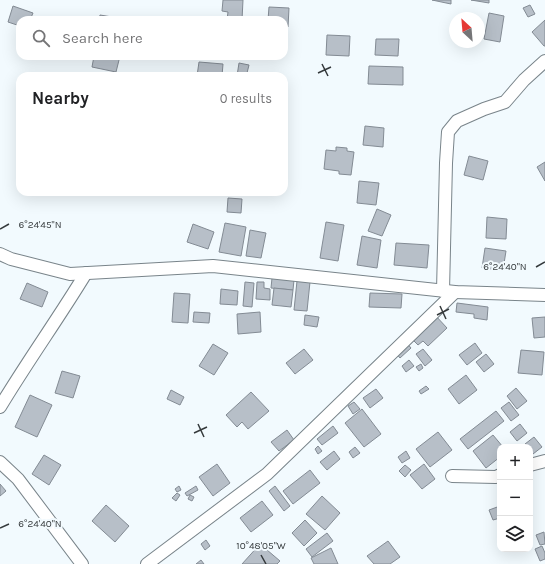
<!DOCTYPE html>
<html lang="en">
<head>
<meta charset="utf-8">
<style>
  body { margin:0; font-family:Karla,sans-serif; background:#f2f2f2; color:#202124 }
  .controls { position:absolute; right:12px; bottom:12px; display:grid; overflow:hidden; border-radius:8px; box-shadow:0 4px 16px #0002 }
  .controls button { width:36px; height:36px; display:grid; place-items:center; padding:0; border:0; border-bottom:1px solid #e0e0e0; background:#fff; color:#202124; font:20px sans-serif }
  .compass { position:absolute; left:449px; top:12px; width:36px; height:36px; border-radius:50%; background:#fff; box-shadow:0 4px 16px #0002; rotate:334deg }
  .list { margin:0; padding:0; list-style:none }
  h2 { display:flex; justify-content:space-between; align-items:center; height:52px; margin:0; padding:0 16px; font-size:17px }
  h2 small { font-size:13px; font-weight:400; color:#757577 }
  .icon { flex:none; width:22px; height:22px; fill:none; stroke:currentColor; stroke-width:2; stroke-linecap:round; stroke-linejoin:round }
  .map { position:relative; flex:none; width:545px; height:564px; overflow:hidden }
  .search { position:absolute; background:#fff; box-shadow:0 4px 16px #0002; left:16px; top:16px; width:272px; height:44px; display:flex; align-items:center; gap:10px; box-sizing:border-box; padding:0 14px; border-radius:12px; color:#757577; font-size:15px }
  .panel { position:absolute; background:#fff; box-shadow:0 4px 16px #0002; left:16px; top:72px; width:272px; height:124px; border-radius:12px }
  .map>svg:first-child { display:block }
  .building { fill:#b7bfc8; stroke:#838b94 }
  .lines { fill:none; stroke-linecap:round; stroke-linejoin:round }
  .minor-casing { stroke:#79848a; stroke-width:14 }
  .minor { stroke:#fff; stroke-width:12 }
  .ticks { fill:none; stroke:#353a3c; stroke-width:1.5 }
  .ticks-label { font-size:10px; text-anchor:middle; fill:#353a3c; stroke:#f2fafe; stroke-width:4; stroke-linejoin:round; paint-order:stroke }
</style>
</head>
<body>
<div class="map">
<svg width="545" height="564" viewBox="0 0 545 564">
  <rect width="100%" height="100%" fill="#f2fafe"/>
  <g class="building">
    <path d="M223,0H243L242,20H227L228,12L222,11Z"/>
    <path d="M432,0H451V4Z"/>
    <path d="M471,0H489V3Z"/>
    <path d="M530,5L535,14L528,17L523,8Z"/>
    <path d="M13,6L33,13L30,20H20V26L8,22Z"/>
    <path d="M269,7L289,8L288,27L284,26V20H268Z"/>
    <path d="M489,13L504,16L500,42L484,39Z"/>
    <path d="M100,15L118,18L117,20H99Z"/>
    <path d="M545,20V46H544L532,32Z"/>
    <path d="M327,35L350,36L349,56L326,55Z"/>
    <path d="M376,39H399L398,56L375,55Z"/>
    <path d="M94,56H120L116,72L92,67Z"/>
    <path d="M199,62L223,64L222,76H197Z"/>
    <path d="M239,63L249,65L247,73L257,76H237Z"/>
    <path d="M369,66L403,67V85L368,84Z"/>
    <path d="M365,126L384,128L383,147L363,145Z"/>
    <path d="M336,147L347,148V151L354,152L351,175L339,174V171L324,169L326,150L336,151Z"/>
    <path d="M469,156L488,161L483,180L464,175Z"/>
    <path d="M545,162V181L537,167Z"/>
    <path d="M359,181L379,183L376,205L357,203Z"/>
    <path d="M228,198L242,199L241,213L227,212Z"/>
    <path d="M377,209L391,215L382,236L368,231Z"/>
    <path d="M487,217L507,219L506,239L486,238Z"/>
    <path d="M326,222L344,225L338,261L320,258Z"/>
    <path d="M225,223L246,227L241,256L219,252Z"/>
    <path d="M193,224L214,232L208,249L187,242Z"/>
    <path d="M250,230L266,233L261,258L246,256Z"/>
    <path d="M362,236L381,240L377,268L357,265Z"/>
    <path d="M396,243L429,245L427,268L394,265Z"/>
    <path d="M485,248L506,251L503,270L482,268Z"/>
    <path d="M272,278L294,280L293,290L271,288Z"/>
    <path d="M297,281L310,282L307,311L294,310Z"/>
    <path d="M245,282L254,283L252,307L243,306Z"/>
    <path d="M257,282H264V288L270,289V300L256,299Z"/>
    <path d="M27,283L48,292L42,307L20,299Z"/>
    <path d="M274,288L293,290L291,307L272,305Z"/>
    <path d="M221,289L238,291L237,305L220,304Z"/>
    <path d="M174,293L190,294L188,323L172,322Z"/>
    <path d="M370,293L402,294L401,308L369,307Z"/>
    <path d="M457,303L488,307L487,320L474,318V314L456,312Z"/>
    <path d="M194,312L210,313L209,323L193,322Z"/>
    <path d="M260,312L261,332L238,334L237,314Z"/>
    <path d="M305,315L319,317L317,327L304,325Z"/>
    <path d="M435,315L447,328L428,346L423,341L418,345L410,337Z"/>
    <path d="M545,317V337L534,338L532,318Z"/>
    <path d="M405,341L411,348L400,358L394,351Z"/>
    <path d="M475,343L482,353L467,365L459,355Z"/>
    <path d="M213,344L228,353L214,375L199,366Z"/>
    <path d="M304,349L313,360L295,374L286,363Z"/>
    <path d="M423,349L432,360L425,366L416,354Z"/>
    <path d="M521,350L544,352L542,375L518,373Z"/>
    <path d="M486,354L494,364L484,372L476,362Z"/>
    <path d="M409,360L414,366L406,372L402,366Z"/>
    <path d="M421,364L423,368L419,371L416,367Z"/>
    <path d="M62,371L80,376L73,398L55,393Z"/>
    <path d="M466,375L477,390L459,404L448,389Z"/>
    <path d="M426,386L429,389L421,394L419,391Z"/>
    <path d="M516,388L527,401L517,409L507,396Z"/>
    <path d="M376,389L383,398L370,408L363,398Z"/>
    <path d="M171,390L184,397L180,405L167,399Z"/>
    <path d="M251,392L269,411L248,429L242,422L237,427L226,415Z"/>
    <path d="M30,395L52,405L37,437L15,427Z"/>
    <path d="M354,402L360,409L353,414L348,406Z"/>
    <path d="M509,402L519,415L511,421L501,408Z"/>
    <path d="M362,409L381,434L364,447L345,423Z"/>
    <path d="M496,411L504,421L468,449L460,439Z"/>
    <path d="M520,424L527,433L517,441L510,432Z"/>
    <path d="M333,426L338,433L322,445L317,439Z"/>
    <path d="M287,430L294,440L279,451L271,442Z"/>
    <path d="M438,432L452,450L430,467L416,449Z"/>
    <path d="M493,435L503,447H500V457L486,468L473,451Z"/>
    <path d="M534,437L542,447L533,454L530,450V447H527L525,444Z"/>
    <path d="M318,446L322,451L318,454L315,449Z"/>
    <path d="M355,447L360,453L353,458L349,452Z"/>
    <path d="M334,451L340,459L327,470L320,462Z"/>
    <path d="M406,451L410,458L402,463L398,457Z"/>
    <path d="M44,455L61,465L49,485L32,474Z"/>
    <path d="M217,464L230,483L213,496L199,477Z"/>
    <path d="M424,464L435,479L422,489L410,475Z"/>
    <path d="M405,465L411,470L405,477L399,471Z"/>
    <path d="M310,470L320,483L293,504L283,491Z"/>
    <path d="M0,484L6,491L0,496Z"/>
    <path d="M179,486L181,490L177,492L175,489Z"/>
    <path d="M196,486L198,490L187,496L185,493Z"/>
    <path d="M275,486L290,506L284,511L269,491Z"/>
    <path d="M177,493L180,495L176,501L172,498Z"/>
    <path d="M190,495L194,497L192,501L188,499Z"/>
    <path d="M322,496L340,513L325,530L306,514Z"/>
    <path d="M262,501L273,515L251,532L240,518Z"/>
    <path d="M106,505L129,526L115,542L92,521Z"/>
    <path d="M500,506V518L493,520L489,510Z"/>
    <path d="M305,520L317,533L304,546L292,533Z"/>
    <path d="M544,532L545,544L540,545L536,535Z"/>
    <path d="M327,533L333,541L312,557L306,549Z"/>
    <path d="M206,540L210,546L205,550L201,544Z"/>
    <path d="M388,541L400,557L390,564H374L367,556Z"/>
    <path d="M260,544L280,561L277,564H242Z"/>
    <path d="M542,546L545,553V559L540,561L535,549Z"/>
    <path d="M331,548L338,564H314L311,558Z"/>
    <path d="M201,560L204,564H196Z"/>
  </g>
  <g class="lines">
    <g class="minor-casing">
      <g id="minor">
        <path d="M0,254L11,259L70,274L213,266L455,292L545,295"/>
        <path d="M443,291L446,163L448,132L457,121L484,109L505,102L524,80L545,61"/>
        <path d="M0,407C27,362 58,319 86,273"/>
        <path d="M0,462L18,479L82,564"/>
        <path d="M530,465L545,461"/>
        <path d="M452,476L496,477L500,475"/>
        <path d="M147,564L267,474L455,292"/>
      </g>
    </g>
    <use href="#minor" class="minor"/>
  </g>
  <path class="ticks" d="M322,64L328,76M318,73L331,67M0,229L9,224M536,267L545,262M440,306L446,319M437,315L449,309M198,424L204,437M194,433L207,427M0,528L9,524M261,555L266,564"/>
  <g class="ticks-label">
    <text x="40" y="228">6°24'45"N</text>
    <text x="505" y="270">6°24'40"N</text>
    <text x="40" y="527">6°24'40"N</text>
    <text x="261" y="549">10°48'05"W</text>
  </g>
</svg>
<div class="controls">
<button>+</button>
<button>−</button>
<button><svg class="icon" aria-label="layers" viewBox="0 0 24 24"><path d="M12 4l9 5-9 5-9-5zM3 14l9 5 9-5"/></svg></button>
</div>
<svg class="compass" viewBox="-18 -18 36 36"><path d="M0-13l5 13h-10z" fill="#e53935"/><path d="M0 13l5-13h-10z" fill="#757577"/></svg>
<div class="search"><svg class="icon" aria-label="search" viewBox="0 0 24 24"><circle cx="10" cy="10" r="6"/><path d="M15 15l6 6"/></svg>Search here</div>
<section class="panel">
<h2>Nearby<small>0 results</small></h2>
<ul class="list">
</ul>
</section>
</div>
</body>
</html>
